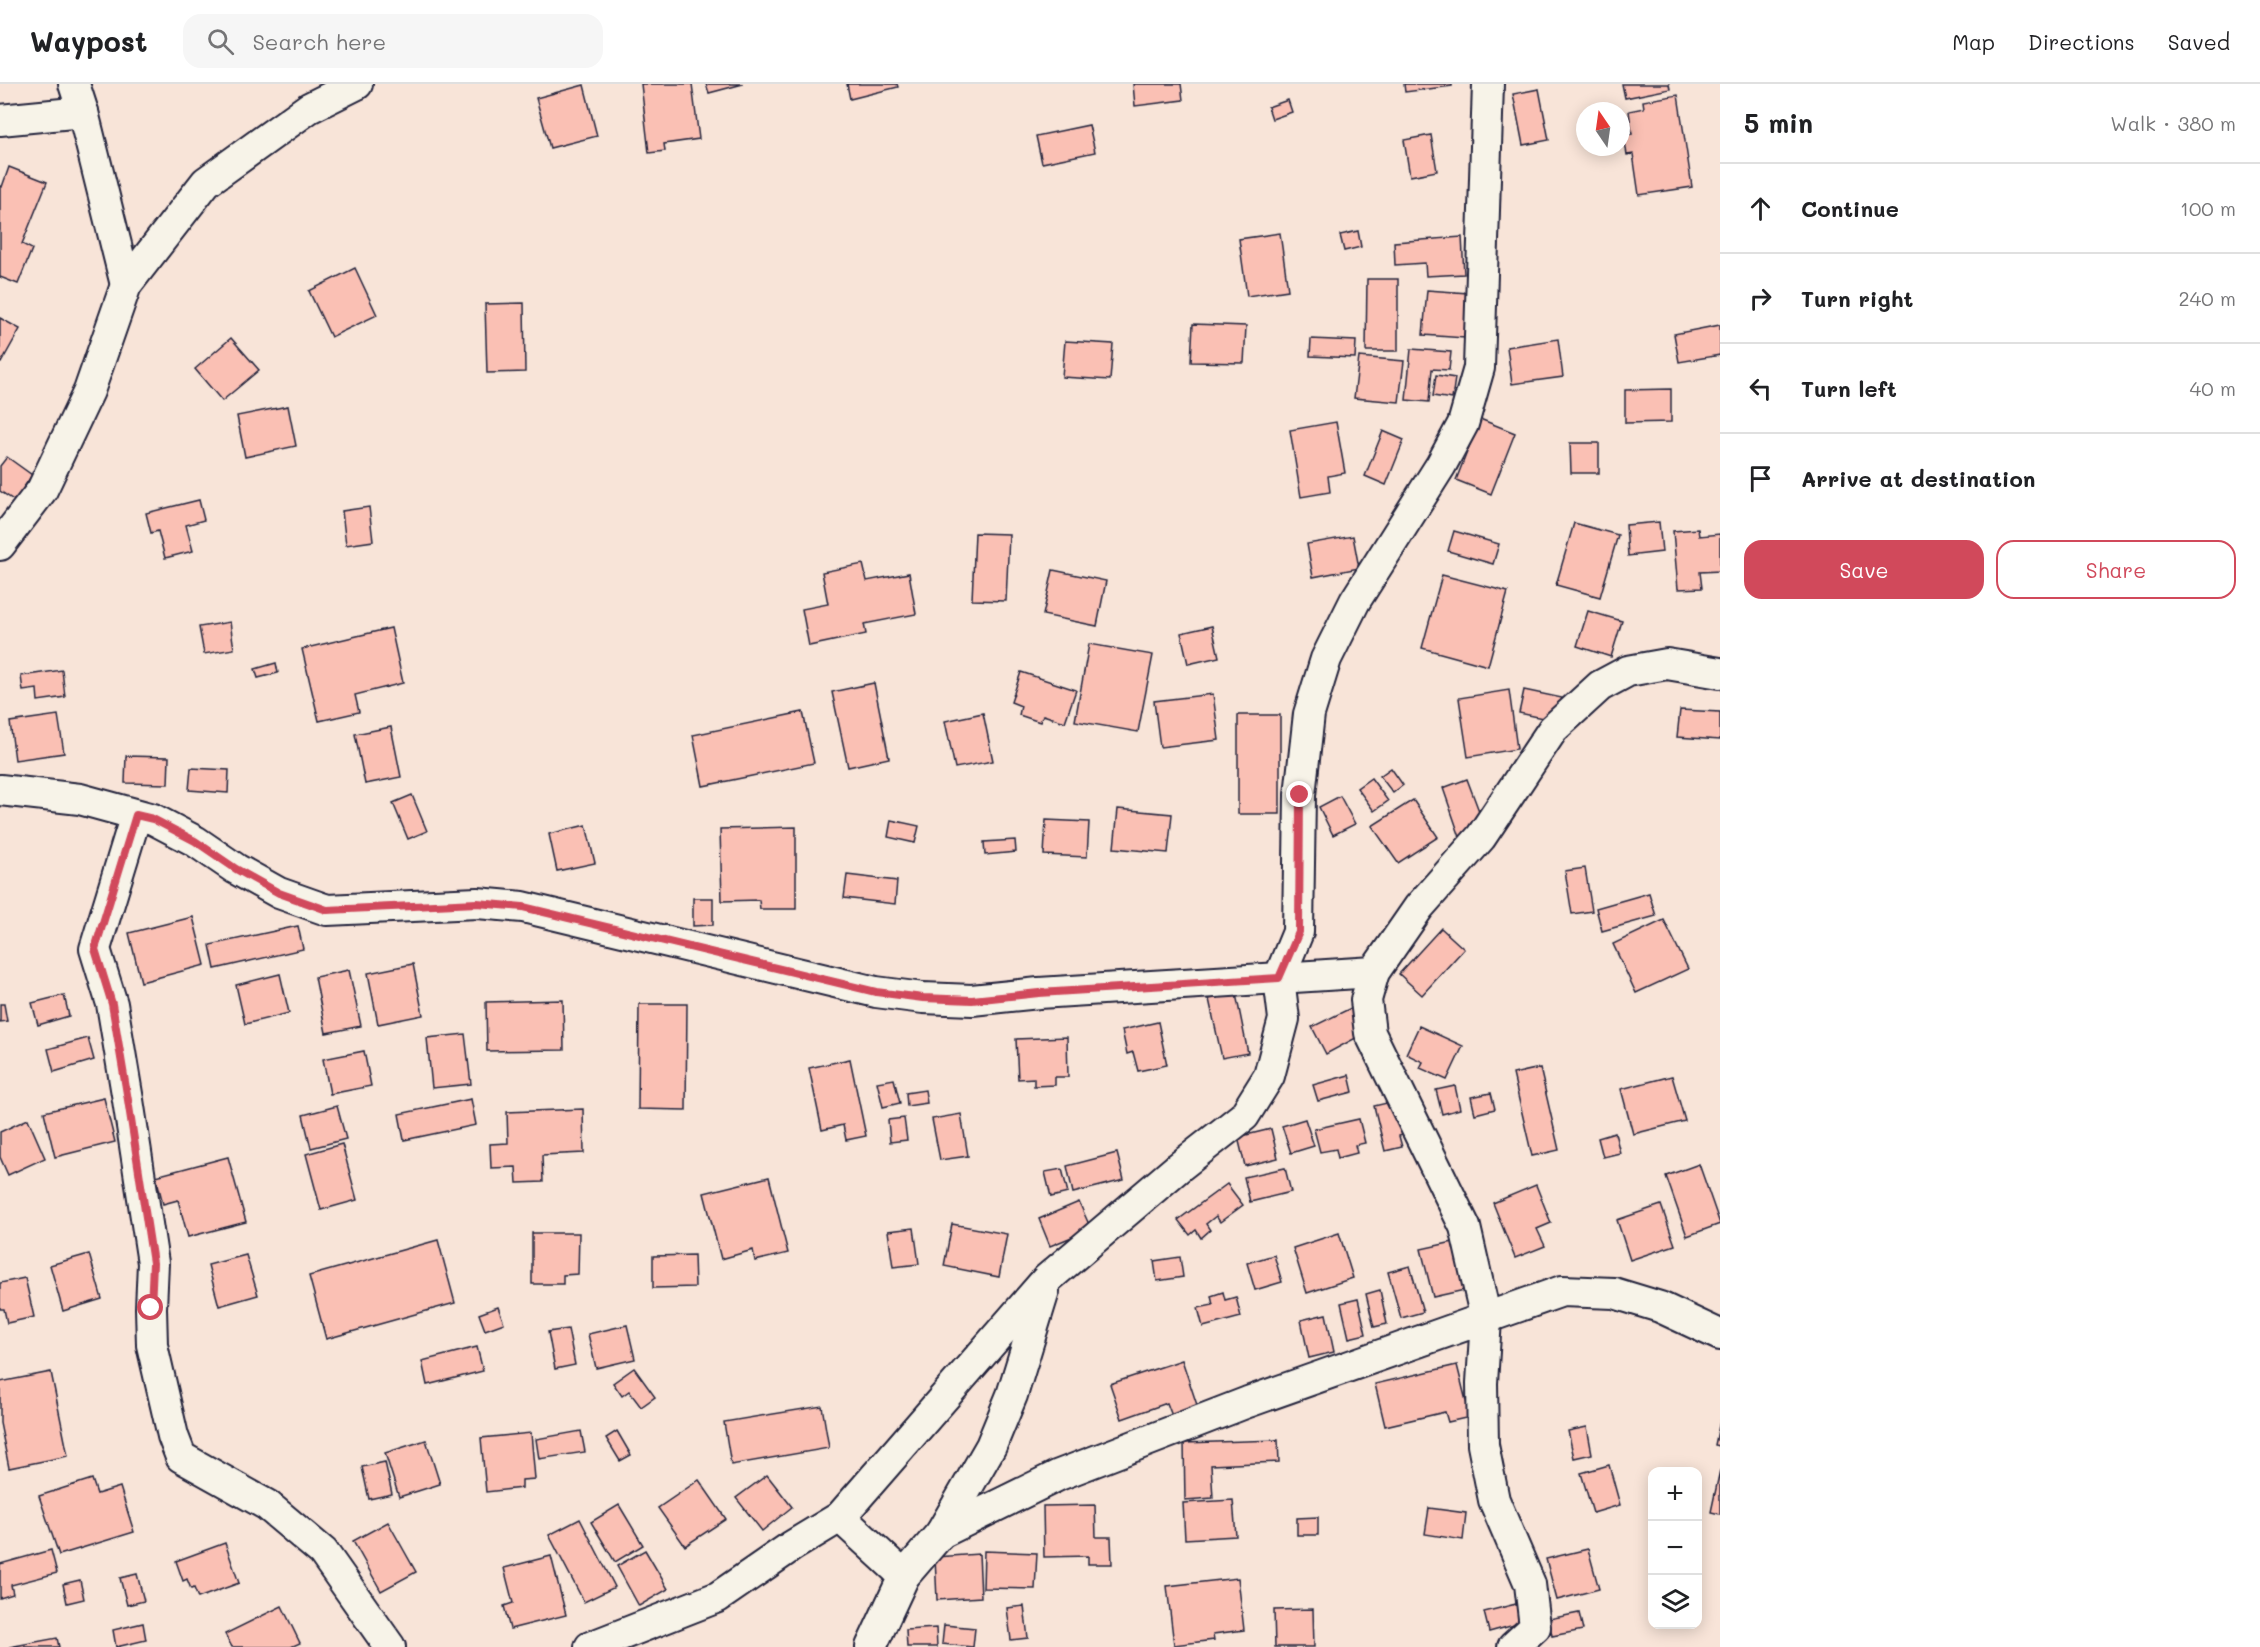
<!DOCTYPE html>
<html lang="en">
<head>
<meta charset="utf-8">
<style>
  body { margin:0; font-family:Mali,sans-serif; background:#f6f6f6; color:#202124 }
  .controls { position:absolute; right:18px; bottom:18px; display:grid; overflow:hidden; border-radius:12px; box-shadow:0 3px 15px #0003 }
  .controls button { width:54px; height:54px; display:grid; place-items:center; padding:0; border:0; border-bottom:2px solid #e0e0e0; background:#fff; color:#202124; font:30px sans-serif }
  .compass { position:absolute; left:1576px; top:18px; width:54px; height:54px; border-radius:50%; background:#fff; box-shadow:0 3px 15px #0003; rotate:347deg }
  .stop { position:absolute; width:18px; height:18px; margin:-14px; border:4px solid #d1495b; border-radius:50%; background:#fff }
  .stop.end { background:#d1495b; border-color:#fff; box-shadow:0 2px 6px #0008 }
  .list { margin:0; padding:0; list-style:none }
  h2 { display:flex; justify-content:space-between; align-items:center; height:78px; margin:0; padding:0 24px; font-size:26px }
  h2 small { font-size:20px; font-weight:400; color:#757577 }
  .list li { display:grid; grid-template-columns:39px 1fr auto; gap:18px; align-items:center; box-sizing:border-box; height:90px; padding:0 24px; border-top:2px solid #e0e0e0 }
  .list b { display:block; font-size:22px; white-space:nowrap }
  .list em { font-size:20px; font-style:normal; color:#757577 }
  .actions { display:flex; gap:12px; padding:18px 24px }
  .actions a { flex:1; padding:14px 0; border:2px solid #d1495b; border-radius:18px; text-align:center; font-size:21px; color:#d1495b }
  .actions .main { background:#d1495b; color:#fff }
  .icon { flex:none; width:33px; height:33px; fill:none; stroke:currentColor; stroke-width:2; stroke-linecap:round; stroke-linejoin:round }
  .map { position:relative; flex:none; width:1720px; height:1563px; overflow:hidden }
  header { display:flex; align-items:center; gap:36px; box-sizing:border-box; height:84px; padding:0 30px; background:#fff; border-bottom:2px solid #e0e0e0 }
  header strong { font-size:28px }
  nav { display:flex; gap:33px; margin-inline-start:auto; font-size:21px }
  .search { width:420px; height:54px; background:#f6f6f6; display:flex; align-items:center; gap:15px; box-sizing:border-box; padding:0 21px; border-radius:18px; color:#757577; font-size:22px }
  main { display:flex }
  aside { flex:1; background:#fff }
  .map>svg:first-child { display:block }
  .building { fill:#fac0b4; stroke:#22223b; stroke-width:1.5 }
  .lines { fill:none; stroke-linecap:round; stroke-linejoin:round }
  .street-casing { stroke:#22223b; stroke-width:34 }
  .street { stroke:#f7f3e8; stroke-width:30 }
  .route { stroke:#d1495b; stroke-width:8 }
</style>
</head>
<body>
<header>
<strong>Waypost</strong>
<div class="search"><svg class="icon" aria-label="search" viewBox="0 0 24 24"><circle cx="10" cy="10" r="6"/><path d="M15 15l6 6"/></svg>Search here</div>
<nav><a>Map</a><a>Directions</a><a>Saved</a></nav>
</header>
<main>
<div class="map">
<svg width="1720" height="1563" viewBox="0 0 1720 1563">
  <rect width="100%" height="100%" fill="#f8e4d8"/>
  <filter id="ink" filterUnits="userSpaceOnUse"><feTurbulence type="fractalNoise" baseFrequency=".0167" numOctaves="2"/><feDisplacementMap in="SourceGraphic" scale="12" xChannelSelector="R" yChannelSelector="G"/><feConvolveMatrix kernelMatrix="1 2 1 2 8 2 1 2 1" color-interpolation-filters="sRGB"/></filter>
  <g filter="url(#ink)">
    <g class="building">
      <path d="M641,0H692L699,55L664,60L665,67L649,69Z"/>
      <path d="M706,0H743L709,9Z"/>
      <path d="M847,0H897L898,3L850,15Z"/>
      <path d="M1133,0H1181L1183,16L1135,22Z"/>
      <path d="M1404,0H1452V2L1405,8Z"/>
      <path d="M1622,0H1669L1670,5L1625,14Z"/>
      <path d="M584,1L597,52L550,64L536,14Z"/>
      <path d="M1539,5L1549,56L1523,61L1513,10Z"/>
      <path d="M1678,11L1692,103L1639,111L1633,70L1627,71L1624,51L1632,50L1629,27L1644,24L1643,17Z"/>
      <path d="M1288,16L1292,28L1272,35L1268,23Z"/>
      <path d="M1089,41L1095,68L1042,79L1036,52Z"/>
      <path d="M1431,51L1437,87L1410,92L1404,56Z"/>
      <path d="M9,83L47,98L22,160L32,165L18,200L0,193V102L2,103Z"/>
      <path d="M1358,147L1361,163L1344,167L1340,151Z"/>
      <path d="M1280,149L1288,206L1247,212L1239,155Z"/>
      <path d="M1462,153L1464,190L1426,192L1425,179L1395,181L1394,158Z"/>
      <path d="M355,184L377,231L331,253L309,207Z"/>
      <path d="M1367,195H1398V267H1366Z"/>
      <path d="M1427,206L1468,209L1465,254L1423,251Z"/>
      <path d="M524,219L525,288L487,289L485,220Z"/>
      <path d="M0,234L20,245L1,279H0Z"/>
      <path d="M1193,240L1246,242L1244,279L1191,278Z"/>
      <path d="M1720,241V271L1679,278L1674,250Z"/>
      <path d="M231,254L259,286L222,317L195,285Z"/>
      <path d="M1311,255L1356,257L1355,274L1310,272Z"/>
      <path d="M1558,255L1563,293L1512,300L1507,263Z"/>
      <path d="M1065,257L1113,260L1110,296L1062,293Z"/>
      <path d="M1411,265L1451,268L1449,286L1432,285L1429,318L1406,316Z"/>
      <path d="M1359,273L1404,277L1399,318L1354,314Z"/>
      <path d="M1436,291L1455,294L1452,315L1433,312Z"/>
      <path d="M1671,305V338L1625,339V306Z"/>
      <path d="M288,322L296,362L245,373L237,332Z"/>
      <path d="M1480,335L1515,349L1491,410L1456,396Z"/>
      <path d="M1336,338L1345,389L1328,392L1330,408L1301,413L1290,346Z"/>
      <path d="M1383,347L1404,356L1386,401L1365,392Z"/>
      <path d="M1570,359H1599V389H1571Z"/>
      <path d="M7,373L32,391L15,417L0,407V382Z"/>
      <path d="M199,416L204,436L186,441L193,467L165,474L158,447L151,449L146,429Z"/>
      <path d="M369,423L373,457L346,461L342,427Z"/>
      <path d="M1659,438L1662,468L1628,472L1626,441Z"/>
      <path d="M1574,439L1618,451L1600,513L1556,501Z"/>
      <path d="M1698,445L1699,452L1720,450V487L1700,488L1702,504L1678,505L1673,447Z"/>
      <path d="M1454,447L1499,460L1493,480L1448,467Z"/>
      <path d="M975,449L1009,450L1006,517L972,516Z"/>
      <path d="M1353,452L1359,484L1313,493L1307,460Z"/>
      <path d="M863,480L867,497L909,489L916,530L864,540L866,550L809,562L802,525L828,520L822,488Z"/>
      <path d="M1053,486L1106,497L1097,542L1043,531Z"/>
      <path d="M1442,491L1508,508L1488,582L1422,564Z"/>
      <path d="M1588,527L1622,537L1611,573L1577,562Z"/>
      <path d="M230,538L234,565L204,570L199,543Z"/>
      <path d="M1212,542L1219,573L1188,580L1181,549Z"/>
      <path d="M391,544L403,599L355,611L359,628L319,637L302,565Z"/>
      <path d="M1089,560L1153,571L1138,648L1075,637Z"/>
      <path d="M276,579L278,589L258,594L255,585Z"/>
      <path d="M62,586L65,613L38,617L37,605L23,607L21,592Z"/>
      <path d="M1021,588L1076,606L1065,638L1043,631L1040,638L1019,631L1021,622L1011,618Z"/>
      <path d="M874,599L889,674L848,683L832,608Z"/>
      <path d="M1509,606L1517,665L1468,673L1459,614Z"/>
      <path d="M1524,606L1562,614L1557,637L1519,629Z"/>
      <path d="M1213,610L1219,656L1160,663L1154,617Z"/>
      <path d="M1680,626L1720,628V656L1677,653Z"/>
      <path d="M803,628L814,679L703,702L693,651Z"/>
      <path d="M983,629L993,677L955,684L945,637Z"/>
      <path d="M58,631L64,669L15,676L10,638Z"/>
      <rect x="1238" y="631" width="42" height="99"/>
      <path d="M391,643L401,693L365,700L355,650Z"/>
      <path d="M126,672L169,673L168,700L125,699Z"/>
      <path d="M191,684L229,686L228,709L189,706Z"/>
      <path d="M1391,684L1403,701L1393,709L1380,692Z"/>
      <path d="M1371,694L1388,717L1374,727L1357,704Z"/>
      <path d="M1467,695L1482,735L1462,759L1443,704Z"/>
      <path d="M412,711L427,747L408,755L393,719Z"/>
      <path d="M1340,712L1355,740L1333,751L1319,723Z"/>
      <path d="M1413,716L1438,753L1398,779L1372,742Z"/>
      <path d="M1118,725L1172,730L1168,769L1114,764Z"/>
      <path d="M891,736L919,742L915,759L888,753Z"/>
      <path d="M1046,736L1089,738L1087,773L1044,771Z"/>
      <path d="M586,741L595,779L557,787L549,750Z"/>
      <path d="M796,743V825H760L759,816L722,817L720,745Z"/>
      <path d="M1015,756L1016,768L985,771L984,758Z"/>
      <path d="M1585,784L1592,827L1572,830L1565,787Z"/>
      <path d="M847,791L897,797L895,820L844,814Z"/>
      <path d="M1649,809L1656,832L1602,847L1596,824Z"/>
      <path d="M693,814H713V841L693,842Z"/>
      <path d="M193,833L205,881L141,898L129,849Z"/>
      <path d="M1664,836L1688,885L1636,909L1613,860Z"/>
      <path d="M298,842L303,865L215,885L210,861Z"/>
      <path d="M1441,844L1464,865L1422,911L1399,890Z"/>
      <path d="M413,880L423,931L378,940L368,889Z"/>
      <path d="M349,886L361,942L326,949L315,893Z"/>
      <path d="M280,890L289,929L245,940L236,901Z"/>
      <path d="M1236,910L1248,969L1222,974L1209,915Z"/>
      <path d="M64,911L69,932L38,941L32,919Z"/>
      <path d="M563,916L564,966L487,967L486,918Z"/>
      <path d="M0,920H4L7,937L0,938Z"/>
      <path d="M639,920H687L686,1026L638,1025Z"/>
      <path d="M1353,923L1367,948L1326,970L1312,943Z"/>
      <path d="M1158,938L1167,981L1138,987L1133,968L1127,970L1122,946Z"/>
      <path d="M1419,942L1463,962L1447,996L1420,984L1423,978L1406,970Z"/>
      <path d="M465,950L471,1000L432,1004L427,954Z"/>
      <path d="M1067,953L1068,993H1055V1001L1034,1002V994L1018,995L1016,955Z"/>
      <path d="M88,954L94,976L54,988L48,965Z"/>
      <path d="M364,967L371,1002L330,1010L323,975Z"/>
      <path d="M850,975L866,1052L846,1056L843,1041L822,1046L809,984Z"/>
      <path d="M1540,984L1559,1066L1532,1072L1513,990Z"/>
      <path d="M1349,991L1353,1008L1318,1017L1313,1001Z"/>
      <path d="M1672,992L1685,1037L1633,1050L1621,1005Z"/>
      <path d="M894,995L900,1019L883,1023L877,998Z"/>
      <path d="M1455,1002L1460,1025L1442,1030L1436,1006Z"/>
      <path d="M925,1006L927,1019L907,1022L906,1009Z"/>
      <path d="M1491,1009L1495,1025L1475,1030L1471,1013Z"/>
      <path d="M104,1014L115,1058L55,1073L44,1028Z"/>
      <path d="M471,1015L476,1041L404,1056L399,1030Z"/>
      <path d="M1391,1018L1410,1049L1399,1052L1402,1063L1385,1067L1374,1022Z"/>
      <path d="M337,1022L346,1055L311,1064L303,1031Z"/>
      <path d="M583,1025L584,1069L542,1071L543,1098L517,1099L516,1083L491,1084L490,1060L508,1059L507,1028Z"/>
      <path d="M961,1030L968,1072L940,1076L932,1035Z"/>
      <path d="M904,1034L907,1056L890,1058L888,1036Z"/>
      <path d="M28,1035L45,1074L8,1091L0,1073V1048Z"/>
      <path d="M1305,1035L1314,1062L1291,1069L1282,1042Z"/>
      <path d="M1359,1035L1365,1059L1355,1061L1357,1069L1338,1074L1336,1065L1320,1068L1314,1045Z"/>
      <path d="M1271,1045L1278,1074L1245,1082L1238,1053Z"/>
      <path d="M1615,1049L1620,1069L1603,1073L1598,1054Z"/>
      <path d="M342,1060L357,1116L321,1126L306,1070Z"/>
      <path d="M1117,1069L1124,1096L1073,1109L1067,1082Z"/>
      <path d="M228,1073L246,1138L188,1153L178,1116L163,1120L156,1092Z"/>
      <path d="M1699,1080L1720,1140L1687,1152L1666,1092Z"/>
      <path d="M1285,1084L1291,1108L1250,1118L1244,1093Z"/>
      <path d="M1062,1085L1068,1109L1051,1113L1045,1088Z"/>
      <path d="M769,1093L788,1169L755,1177L753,1166L721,1175L704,1109Z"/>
      <path d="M1227,1100L1243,1121L1220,1138L1216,1132L1206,1140L1210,1146L1201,1154L1196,1146L1190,1151L1178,1136Z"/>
      <path d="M1536,1101L1551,1139L1537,1145L1545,1162L1515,1174L1493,1119Z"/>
      <path d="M1079,1118L1091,1145L1050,1162L1039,1135Z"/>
      <path d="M1661,1121L1675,1161L1630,1176L1617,1136Z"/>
      <path d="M952,1140L1007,1150L999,1193L944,1182Z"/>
      <path d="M914,1144L919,1180L893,1183L888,1147Z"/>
      <path d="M532,1149H579L578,1190L563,1191V1200H532Z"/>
      <path d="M1339,1149L1353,1194L1307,1209L1293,1164Z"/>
      <path d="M438,1156L455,1219L326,1255L309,1192Z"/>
      <path d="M1458,1157L1469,1205L1433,1213L1421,1165Z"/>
      <path d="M89,1170L102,1215L63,1227L50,1181Z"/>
      <path d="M246,1171L258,1211L219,1222L208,1181Z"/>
      <path d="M694,1171L695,1203L653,1204V1172Z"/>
      <path d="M1274,1171L1282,1198L1255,1206L1247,1179Z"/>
      <path d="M1180,1173L1183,1193L1157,1197L1154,1177Z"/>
      <path d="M1410,1182L1423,1228L1401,1234L1388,1188Z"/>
      <path d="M25,1194L34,1233L7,1239L4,1225H0V1199Z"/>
      <path d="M1380,1206L1387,1240L1374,1243L1366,1210Z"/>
      <path d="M1223,1208L1225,1216L1236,1213L1241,1233L1203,1243L1198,1224L1213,1221L1211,1212Z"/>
      <path d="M1358,1215L1366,1250L1349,1254L1341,1219Z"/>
      <path d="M498,1223L504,1239L485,1246L479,1230Z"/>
      <path d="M1326,1230L1334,1268L1309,1274L1301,1236Z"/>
      <path d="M627,1241L635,1275L596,1284L588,1250Z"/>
      <path d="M568,1245L575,1281L555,1285L548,1248Z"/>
      <path d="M477,1263L483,1287L427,1301L422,1277Z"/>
      <path d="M1182,1276L1198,1324L1172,1332L1167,1319L1122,1335L1110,1300Z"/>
      <path d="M1457,1281L1470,1333L1448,1338L1445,1328L1385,1342L1375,1300Z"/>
      <path d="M634,1284L655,1313L641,1323L629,1307L622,1312L613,1299Z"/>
      <path d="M51,1288L68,1372L9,1384L0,1339V1298Z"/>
      <path d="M822,1322L829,1364L731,1381L724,1338Z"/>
      <path d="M1720,1337V1362L1715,1361Z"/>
      <path d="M1587,1343L1592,1370L1574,1374L1568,1347Z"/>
      <path d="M581,1347L585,1368L539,1375L536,1355Z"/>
      <path d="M617,1347L631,1371L620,1377L606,1354Z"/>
      <path d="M531,1349L535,1395L522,1396V1404L486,1408L481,1354Z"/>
      <path d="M426,1356L440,1400L399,1413L385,1369Z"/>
      <path d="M1278,1356L1279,1378L1211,1381L1213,1414L1185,1416L1184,1359Z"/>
      <path d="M385,1378L392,1410L369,1415L362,1383Z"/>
      <path d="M1609,1381L1620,1421L1593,1429L1581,1389Z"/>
      <path d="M1720,1386V1430L1711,1428Z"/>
      <path d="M767,1391L792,1423L762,1447L736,1414Z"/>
      <path d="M92,1395L97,1410L120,1403L134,1448L59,1471L39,1412Z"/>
      <path d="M699,1396L726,1435L685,1462L658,1424Z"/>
      <path d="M1233,1416L1236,1452L1185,1455L1183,1419Z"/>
      <path d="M619,1421L643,1461L615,1478L591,1438Z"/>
      <path d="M1095,1421L1096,1453H1111L1112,1480H1088V1472L1044,1473L1043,1422Z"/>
      <path d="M1429,1424L1466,1429L1463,1456L1425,1450Z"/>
      <path d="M1318,1433V1451H1297V1434Z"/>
      <path d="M580,1435L615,1503L584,1518L549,1451Z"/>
      <path d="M388,1438L416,1488L381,1507L353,1457Z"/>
      <path d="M225,1459L239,1499L198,1514L194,1504L191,1505L187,1495L183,1497L176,1477Z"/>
      <path d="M1588,1465L1599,1505L1557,1516L1546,1475Z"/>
      <path d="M51,1466L57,1489L11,1501L13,1510L0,1514V1480Z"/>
      <path d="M645,1466L668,1505L639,1522L617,1482Z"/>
      <path d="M984,1467L1037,1469L1035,1505L983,1504Z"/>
      <path d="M979,1470L981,1513L937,1516L935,1473Z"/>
      <path d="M551,1472L566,1531L510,1545L504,1522L513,1519L504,1484Z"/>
      <path d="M137,1490L144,1517L127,1521L120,1494Z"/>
      <path d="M1238,1494L1244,1546L1213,1550L1214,1556L1174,1561L1167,1502Z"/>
      <path d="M80,1496L84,1515L67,1519L63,1500Z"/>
      <path d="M1520,1519L1525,1538L1489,1548L1484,1528Z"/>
      <path d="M282,1522L300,1559L291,1563H232L225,1550Z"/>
      <path d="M1024,1522L1028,1554L1011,1556L1007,1524Z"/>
      <path d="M1313,1525L1314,1563H1275L1274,1526Z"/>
      <path d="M1579,1529L1583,1546L1552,1552L1549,1535Z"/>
      <path d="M143,1539L146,1556L116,1563L113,1546Z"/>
      <path d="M944,1541L975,1544L973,1563L942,1560Z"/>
      <path d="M936,1544L937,1563H907L906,1546Z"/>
      <path d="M57,1554L59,1563H9Z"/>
    </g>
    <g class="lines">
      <g class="street-casing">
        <g id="street">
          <path d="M74,0L83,28L126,201"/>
          <path d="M0,36L83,28"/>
          <path d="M0,461L42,406L89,307L126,201L206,98L309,24L357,0"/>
          <path d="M0,706L80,715L153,735L195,757L236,785L279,809L327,826L477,819L523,823L876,908L923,914L972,916L1039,909L1374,888"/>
          <path d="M136,731L95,865L112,920L128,1016L153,1179L151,1224L152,1261L173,1352L181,1373L267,1421L323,1468L390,1563"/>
          <path d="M840,1433L904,1492"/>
          <path d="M941,1449L1059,1391L1248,1318L1562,1207L1614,1209L1660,1223L1720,1251"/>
          <path d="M590,1563L718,1513L792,1462L840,1433L1047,1195L1179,1083L1244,1032L1269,992L1284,935L1279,894L1298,848L1300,711L1309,630L1326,575L1355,517L1441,381L1463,340L1479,284L1488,0"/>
          <path d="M871,1563L904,1492L941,1449L991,1362L1012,1311L1044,1207"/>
          <path d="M1513,1563L1535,1543L1530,1500L1494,1416L1483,1361L1482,1299L1486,1235L1465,1143L1370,949L1366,916L1374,888L1419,823L1481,753L1553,645L1600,602L1628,587L1667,580L1720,589"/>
        </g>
      </g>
      <use href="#street" class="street"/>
    </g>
  </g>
  <g class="lines" filter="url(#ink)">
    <path class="route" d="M151,1224L153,1179L128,1016L112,920L95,865L136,731L153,735L195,757L236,785L279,809L327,826L477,819L523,823L876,908L923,914L972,916L1039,909L1279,894L1299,848L1300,711"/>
  </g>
</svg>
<div class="controls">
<button>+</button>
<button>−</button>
<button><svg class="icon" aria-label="layers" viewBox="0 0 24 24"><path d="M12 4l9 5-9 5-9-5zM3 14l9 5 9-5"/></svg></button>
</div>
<svg class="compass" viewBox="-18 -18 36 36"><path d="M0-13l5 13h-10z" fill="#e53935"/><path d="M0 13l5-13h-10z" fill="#757577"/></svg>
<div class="stop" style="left:151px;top:1224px"></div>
<div class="stop end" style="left:1300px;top:711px"></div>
</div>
<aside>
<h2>5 min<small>Walk · 380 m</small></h2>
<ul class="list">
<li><svg class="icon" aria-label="ahead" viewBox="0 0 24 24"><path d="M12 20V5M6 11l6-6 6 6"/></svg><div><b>Continue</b></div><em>100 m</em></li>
<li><svg class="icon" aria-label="right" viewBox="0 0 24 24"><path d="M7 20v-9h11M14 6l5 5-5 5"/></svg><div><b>Turn right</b></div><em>240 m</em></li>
<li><svg class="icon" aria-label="left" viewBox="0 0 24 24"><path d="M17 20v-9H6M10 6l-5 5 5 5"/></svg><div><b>Turn left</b></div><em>40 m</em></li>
<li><svg class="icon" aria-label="arrive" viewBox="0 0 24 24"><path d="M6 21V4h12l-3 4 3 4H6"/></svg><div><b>Arrive at destination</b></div></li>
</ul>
<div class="actions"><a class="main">Save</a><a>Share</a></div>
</aside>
</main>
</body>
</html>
